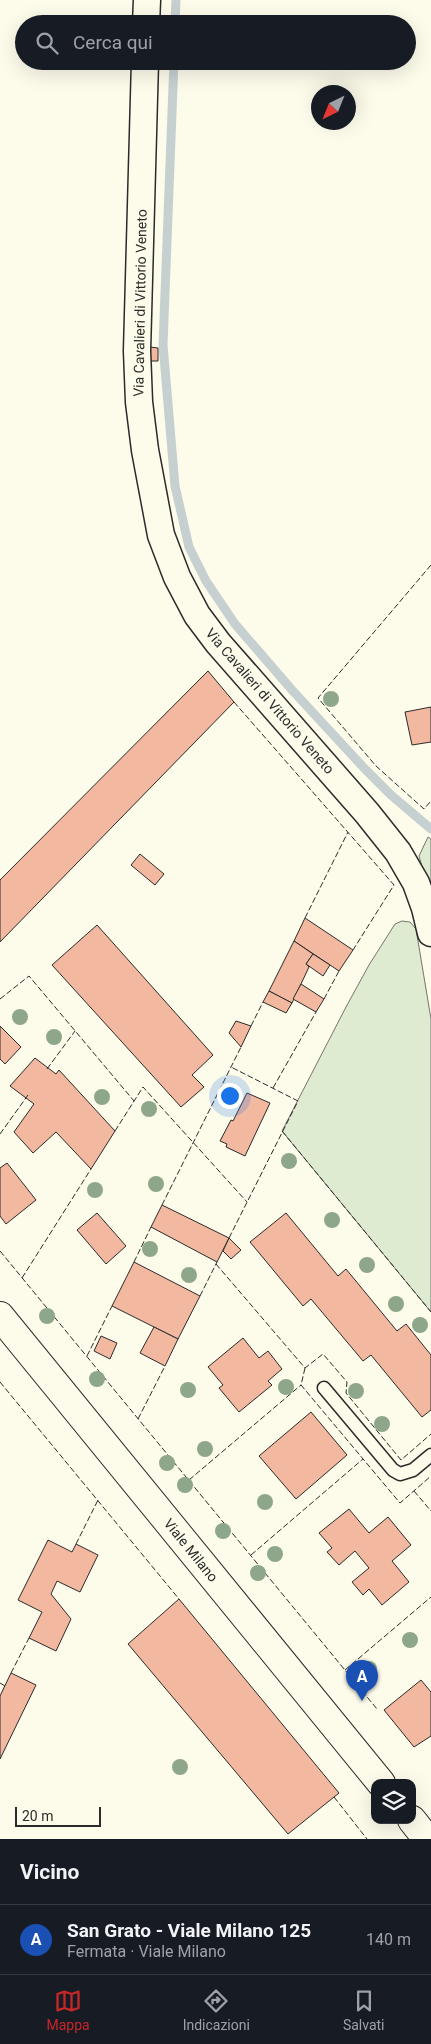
<!DOCTYPE html>
<html lang="it">
<head>
<meta charset="utf-8">
<style>
  body { margin:0; font-family:Roboto,sans-serif; background:#20242c; color:#f1f3f6 }
  .controls { position:absolute; right:15px; bottom:15px; display:grid; overflow:hidden; border-radius:10px; box-shadow:0 5px 20px #0002 }
  .controls button { width:45px; height:45px; display:grid; place-items:center; padding:0; border:0; border-bottom:1px solid #363941; background:#171b24; color:#f1f3f6; font:25px sans-serif }
  .compass { position:absolute; left:311px; top:85px; width:45px; height:45px; border-radius:50%; background:#171b24; box-shadow:0 5px 20px #0002; rotate:223deg }
  .scale { position:absolute; left:15px; bottom:12px; width:86px; box-sizing:border-box; padding-left:5px; border:2px solid #2b2b2b; border-top:0; font-size:14px; line-height:18px; white-space:nowrap; color:#2b2b2b; -webkit-text-stroke:4px #fdfbea; paint-order:stroke }
  .you { position:absolute; left:229px; top:1095px; width:18px; height:18px; margin:-12px; border:4px solid #fff; border-radius:50%; background:#1a73e8; box-shadow:0 0 0 8px #1a73e833 }
  .badge { display:grid; place-items:center; width:32px; height:32px; border-radius:50%; background:#c62828; color:#fff; font-size:16px; font-weight:700 }
  .pin { position:absolute; translate:-50% -41px; filter:drop-shadow(0 1px 2px #0008) }
  .pin::after { content:''; position:absolute; top:26px; width:18px; height:15px; background:inherit; clip-path:polygon(0 0,100% 0,50% 100%) }
  .list { margin:0; padding:0; list-style:none }
  h2 { display:flex; justify-content:space-between; align-items:center; height:65px; margin:0; padding:0 20px; font-size:21px }
  h2 small { font-size:16px; font-weight:400; color:#9ea1a6 }
  .list li { display:grid; grid-template-columns:32px 1fr auto; gap:15px; align-items:center; box-sizing:border-box; height:70px; padding:0 20px; border-top:1px solid #363941 }
  .list b { display:block; font-size:19px; white-space:nowrap }
  .list p { margin:0; font-size:16px; white-space:nowrap; color:#9ea1a6 }
  .list em { font-size:16px; font-style:normal; color:#9ea1a6 }
  .icon { flex:none; width:28px; height:28px; fill:none; stroke:currentColor; stroke-width:2; stroke-linecap:round; stroke-linejoin:round }
  .map { position:relative; flex:none; width:431px; height:1839px; overflow:hidden }
  .search { position:absolute; background:#171b24; box-shadow:0 5px 20px #0002; left:15px; right:15px; top:15px; height:55px; display:flex; align-items:center; gap:12px; box-sizing:border-box; padding:0 18px; border-radius:28px; color:#9ea1a6; font-size:19px }
  .sheet { height:135px; background:#171b24 }
  nav { display:flex; justify-content:space-around; align-items:center; box-sizing:border-box; height:70px; border-top:1px solid #363941; background:#171b24; font-size:14px; color:#9ea1a6 }
  nav a { display:grid; justify-items:center; gap:2px }
  nav .on { color:#c62828 }
  .map>svg:first-child { display:block }
  .green { fill:#deebd1; stroke:#74746e }
  .lines { fill:none; stroke-linecap:round; stroke-linejoin:round }
  .stream { stroke:#c7d0d0; stroke-width:9 }
  .building { fill:#f2b8a0; stroke:#2b2b2b }
  .service-casing { stroke:#2b2b2b; stroke-width:15 }
  .minor-casing { stroke:#2b2b2b; stroke-width:29 }
  .tertiary-casing { stroke:#2b2b2b; stroke-width:30 }
  .service { stroke:#fdfbea; stroke-width:12 }
  .minor { stroke:#fdfbea; stroke-width:26 }
  .tertiary { stroke:#fdfbea; stroke-width:28 }
  .fence { stroke:#2b2b2b; stroke-width:1; stroke-dasharray:6 2.5; stroke-linecap:butt }
  .tree { fill:#8ea78a }
  .labels { text-anchor:middle; dominant-baseline:central; stroke-width:4; stroke-linejoin:round; paint-order:stroke }
  .street-label { font-size:14px; fill:#2b2b2b; stroke:#fdfbea }
</style>
</head>
<body>
<div class="map">
<svg width="431" height="1839" viewBox="0 0 431 1839">
  <rect width="100%" height="100%" fill="#fdfbea"/>
  <g class="green">
    <path d="M428,837L431,839V898L419,856Z"/>
    <path d="M402,921L410,922L416,929L431,1019V1312L282,1131L346,1007L369,965L395,924Z"/>
  </g>
  <g class="lines">
    <g class="stream">
      <path d="M175,24L176,0"/>
      <path d="M174,61L163,345L175,486L189,547L206,581L235,624L292,690L364,768L391,795L431,829"/>
    </g>
  </g>
  <g class="building">
    <path d="M150,347L158,348V361H150Z"/>
    <path d="M208,671L234,702L0,942V880Z"/>
    <path d="M431,707V742L412,745L405,712Z"/>
    <path d="M140,854L164,874L155,885L131,865Z"/>
    <path d="M305,918L353,950L339,971L294,941Z"/>
    <path d="M97,925L213,1055L192,1075L204,1087L181,1107L52,965Z"/>
    <path d="M294,941L313,954L306,964L309,967L292,1003L269,991Z"/>
    <path d="M313,954L330,965L323,976L306,964Z"/>
    <path d="M301,984L324,999L316,1012L293,999Z"/>
    <path d="M269,991L292,1003L286,1013L263,1002Z"/>
    <path d="M236,1021L251,1026L241,1047L229,1033Z"/>
    <path d="M0,1026L21,1047L5,1064L0,1059Z"/>
    <path d="M35,1058L56,1074L59,1070L115,1131L91,1169L56,1132L33,1153L14,1132L34,1104L10,1086Z"/>
    <path d="M247,1093L270,1103L245,1156L226,1147L227,1144L220,1141L231,1120L233,1121Z"/>
    <path d="M7,1163L36,1200L6,1224L0,1216V1168Z"/>
    <path d="M162,1205L229,1238L217,1262L151,1227Z"/>
    <path d="M97,1213L126,1246L106,1264L77,1230Z"/>
    <path d="M286,1213L338,1276L346,1269L397,1331L406,1324L431,1355V1410L422,1417L371,1355L363,1361L311,1299L303,1306L250,1242Z"/>
    <path d="M229,1238L241,1250L231,1259L223,1251Z"/>
    <path d="M134,1262L200,1296L178,1339L112,1306Z"/>
    <path d="M154,1327L178,1339L165,1366L140,1353Z"/>
    <path d="M101,1336L117,1343L110,1359L94,1351Z"/>
    <path d="M243,1338L259,1358L268,1351L282,1369L268,1381L272,1385L239,1412L219,1388L223,1385L208,1367Z"/>
    <path d="M311,1412L347,1455L296,1499L259,1456Z"/>
    <path d="M349,1509L369,1533L388,1517L411,1545L392,1561L409,1582L382,1605L369,1589L363,1595L352,1582L369,1568L355,1551L339,1565L327,1552L332,1548L319,1533Z"/>
    <path d="M48,1540L72,1552L76,1544L98,1555L80,1592L57,1581L51,1594L71,1619L56,1651L29,1638L42,1612L18,1600Z"/>
    <path d="M179,1599L339,1793L288,1834L128,1644Z"/>
    <path d="M11,1673L36,1685L0,1759V1696Z"/>
    <path d="M421,1680L431,1692V1736L414,1747L384,1710Z"/>
  </g>
  <g class="lines">
    <g class="service-casing">
      <path id="service" d="M324,1388L393,1470L400,1474L413,1470L431,1455"/>
    </g>
    <g class="minor-casing">
      <g id="minor">
        <path d="M146,24L147,0"/>
        <path d="M145,61L137,351L139,402L145,450L161,535L177,577L197,615L218,643L367,813L398,852L416,883L425,908L431,933"/>
      </g>
    </g>
    <g class="tertiary-casing">
      <g id="tertiary">
        <path d="M0,1316L381,1783"/>
        <path d="M412,1820L427,1839"/>
      </g>
    </g>
    <use href="#service" class="service"/>
    <use href="#minor" class="minor"/>
    <use href="#tertiary" class="tertiary"/>
    <g class="fence">
      <path d="M431,565L318,698L376,766L424,809L431,801"/>
      <path d="M234,702L394,885L353,950"/>
      <path d="M305,918L348,832"/>
      <path d="M0,999L29,976L134,1101"/>
      <path d="M324,999L339,971"/>
      <path d="M251,1026L263,1002"/>
      <path d="M47,1069L75,1031"/>
      <path d="M273,1088L316,1012"/>
      <path d="M115,1131L143,1087L247,1202"/>
      <path d="M282,1131L431,1312"/>
      <path d="M0,1134L28,1095"/>
      <path d="M162,1205L241,1047"/>
      <path d="M229,1238L298,1101L231,1067"/>
      <path d="M0,1251L377,1709"/>
      <path d="M134,1262L151,1227"/>
      <path d="M216,1264L305,1368L323,1354L347,1382L346,1393L401,1460L431,1434"/>
      <path d="M22,1278L91,1169"/>
      <path d="M200,1296L217,1262"/>
      <path d="M87,1356L112,1306"/>
      <path d="M305,1368L301,1385L400,1503L431,1476"/>
      <path d="M0,1382L179,1599"/>
      <path d="M138,1419L165,1366"/>
      <path d="M189,1480L301,1385"/>
      <path d="M414,1491L431,1511"/>
      <path d="M76,1544L98,1500"/>
      <path d="M251,1555L363,1459"/>
      <path d="M345,1670L431,1597"/>
      <path d="M11,1673L29,1638"/>
      <path d="M0,1683L5,1686"/>
      <path d="M334,1797L367,1839"/>
    </g>
  </g>
  <g class="tree">
    <circle cx="331" cy="699" r="8"/>
    <circle cx="20" cy="1017" r="8"/>
    <circle cx="54" cy="1037" r="8"/>
    <circle cx="102" cy="1097" r="8"/>
    <circle cx="149" cy="1109" r="8"/>
    <circle cx="289" cy="1161" r="8"/>
    <circle cx="156" cy="1184" r="8"/>
    <circle cx="95" cy="1190" r="8"/>
    <circle cx="332" cy="1220" r="8"/>
    <circle cx="150" cy="1249" r="8"/>
    <circle cx="367" cy="1265" r="8"/>
    <circle cx="189" cy="1275" r="8"/>
    <circle cx="396" cy="1304" r="8"/>
    <circle cx="47" cy="1316" r="8"/>
    <circle cx="420" cy="1325" r="8"/>
    <circle cx="97" cy="1379" r="8"/>
    <circle cx="286" cy="1387" r="8"/>
    <circle cx="188" cy="1390" r="8"/>
    <circle cx="356" cy="1391" r="8"/>
    <circle cx="382" cy="1424" r="8"/>
    <circle cx="205" cy="1449" r="8"/>
    <circle cx="167" cy="1463" r="8"/>
    <circle cx="185" cy="1485" r="8"/>
    <circle cx="265" cy="1502" r="8"/>
    <circle cx="223" cy="1531" r="8"/>
    <circle cx="275" cy="1554" r="8"/>
    <circle cx="258" cy="1573" r="8"/>
    <circle cx="410" cy="1640" r="8"/>
    <circle cx="369" cy="1669" r="8"/>
    <circle cx="180" cy="1767" r="8"/>
  </g>
  <g class="labels">
    <g class="street-label">
      <text transform="translate(140 303) rotate(-89)">Via Cavalieri di Vittorio Veneto</text>
      <text transform="translate(270 701) rotate(49)">Via Cavalieri di Vittorio Veneto</text>
      <text transform="translate(191 1550) rotate(51)">Viale Milano</text>
    </g>
  </g>
</svg>
<div class="controls">
<button><svg class="icon" aria-label="layers" viewBox="0 0 24 24"><path d="M12 4l9 5-9 5-9-5zM3 14l9 5 9-5"/></svg></button>
</div>
<svg class="compass" viewBox="-18 -18 36 36"><path d="M0-13l5 13h-10z" fill="#e53935"/><path d="M0 13l5-13h-10z" fill="#9ea1a6"/></svg>
<div class="scale">20 m</div>
<div class="you"></div>
<div class="pin badge" style="left:362px;top:1701px;background:#1a4fb4">A</div>
<div class="search"><svg class="icon" aria-label="search" viewBox="0 0 24 24"><circle cx="10" cy="10" r="6"/><path d="M15 15l6 6"/></svg>Cerca qui</div>
</div>
<section class="sheet">
<h2>Vicino<small></small></h2>
<ul class="list">
<li><span class="badge" style="background:#1a4fb4">A</span><div><b>San Grato - Viale Milano 125</b><p>Fermata · Viale Milano</p></div><em>140 m</em></li>
</ul>
</section>
<nav>
<a class="on"><svg class="icon" aria-label="map" viewBox="0 0 24 24"><path d="M3 6l6-2 6 2 6-2v14l-6 2-6-2-6 2zM9 4v14M15 6v14"/></svg>Mappa</a>
<a><svg class="icon" aria-label="directions" viewBox="0 0 24 24"><path d="M12 3l9 9-9 9-9-9zM9 14v-3h6M13 9l2 2-2 2"/></svg>Indicazioni</a>
<a><svg class="icon" aria-label="saved" viewBox="0 0 24 24"><path d="M7 4h10v16l-5-4-5 4z"/></svg>Salvati</a>
</nav>
</body>
</html>
